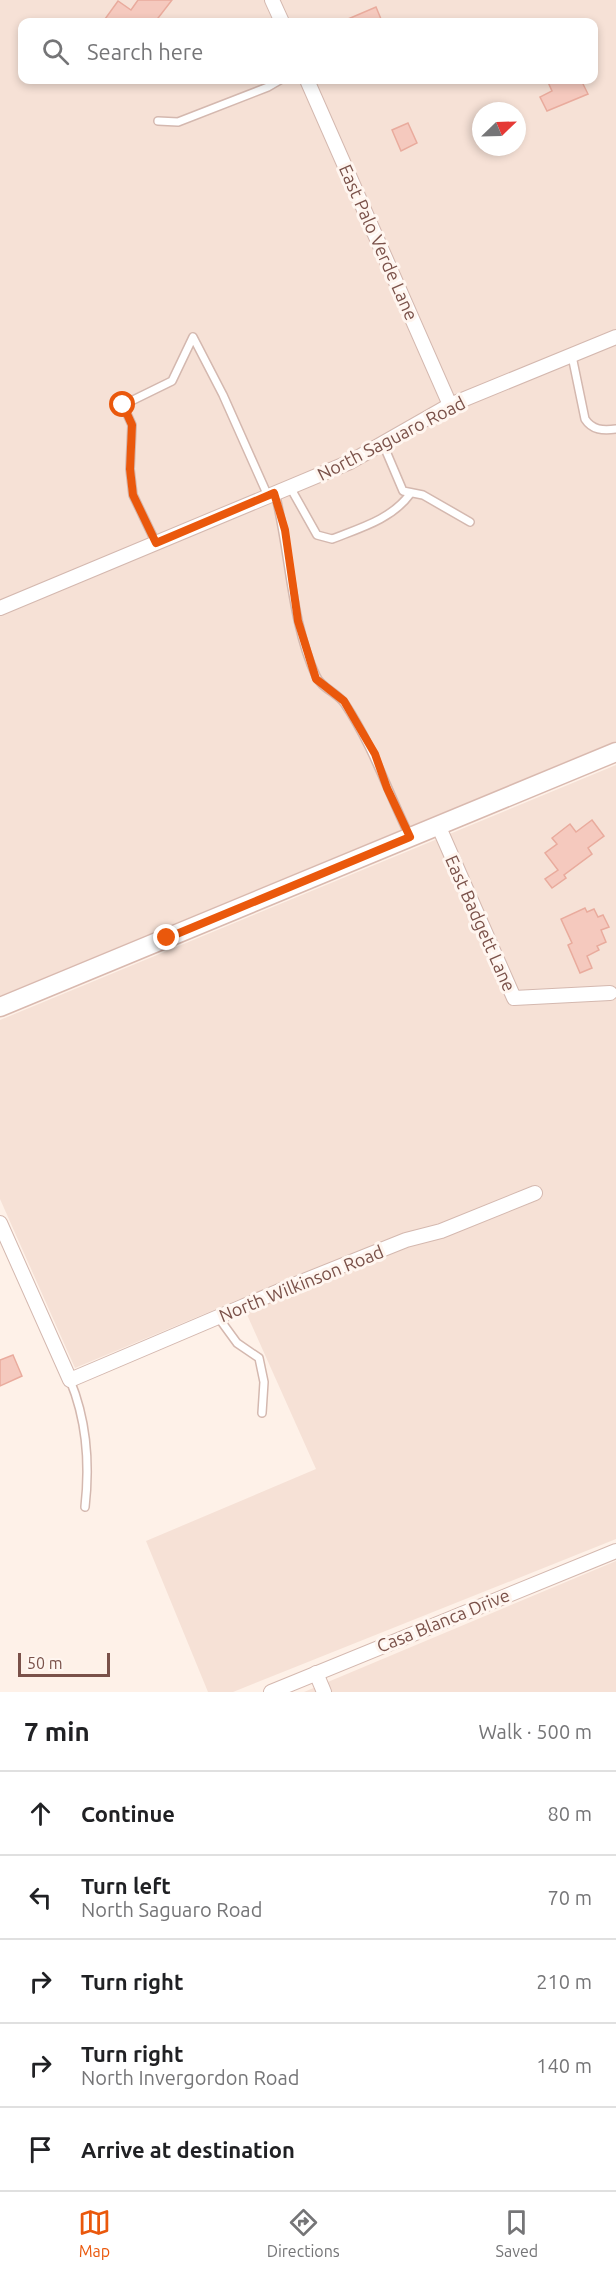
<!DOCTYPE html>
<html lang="en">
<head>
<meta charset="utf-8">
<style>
  body { margin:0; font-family:Ubuntu,sans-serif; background:#f2f2f2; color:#202124 }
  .compass { position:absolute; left:472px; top:102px; width:54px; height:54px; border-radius:50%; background:#fff; box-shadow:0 3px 9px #0003; rotate:67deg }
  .scale { position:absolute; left:18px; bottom:15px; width:92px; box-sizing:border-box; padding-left:6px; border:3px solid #7a5149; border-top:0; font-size:16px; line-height:21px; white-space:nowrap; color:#7a5149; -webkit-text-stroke:4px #fff6f0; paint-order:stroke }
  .stop { position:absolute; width:18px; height:18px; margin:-14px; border:4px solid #ea580c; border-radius:50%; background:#fff }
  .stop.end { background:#ea580c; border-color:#fff; box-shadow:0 2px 6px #0008 }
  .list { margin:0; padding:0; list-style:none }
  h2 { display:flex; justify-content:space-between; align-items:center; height:78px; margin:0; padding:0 24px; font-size:26px }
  h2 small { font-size:20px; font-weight:400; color:#757577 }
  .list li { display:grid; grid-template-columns:39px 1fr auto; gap:18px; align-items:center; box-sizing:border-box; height:84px; padding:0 24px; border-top:2px solid #e0e0e0 }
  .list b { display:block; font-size:22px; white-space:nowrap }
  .list p { margin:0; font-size:20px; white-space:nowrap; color:#757577 }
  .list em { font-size:20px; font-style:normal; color:#757577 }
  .icon { flex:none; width:33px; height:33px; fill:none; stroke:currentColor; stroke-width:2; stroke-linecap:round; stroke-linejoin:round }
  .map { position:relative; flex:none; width:616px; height:1692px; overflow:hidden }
  .search { position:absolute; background:#fff; box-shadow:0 3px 9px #0003; left:18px; right:18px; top:18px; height:66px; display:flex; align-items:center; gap:15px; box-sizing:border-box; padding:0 21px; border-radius:12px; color:#757577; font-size:22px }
  .sheet { height:498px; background:#fff }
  nav { display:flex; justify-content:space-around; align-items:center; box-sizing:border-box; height:84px; border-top:2px solid #e0e0e0; background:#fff; font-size:16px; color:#757577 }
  nav a { display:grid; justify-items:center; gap:3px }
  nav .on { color:#ea580c }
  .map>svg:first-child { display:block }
  .residential { fill:#f6e1d6; fill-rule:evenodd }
  .building { fill:#f5c9be; stroke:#e9ab9d; stroke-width:1.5 }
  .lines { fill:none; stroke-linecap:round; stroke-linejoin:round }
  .lane-casing { stroke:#d4b8af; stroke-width:10 }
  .street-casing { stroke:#d4b8af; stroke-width:16 }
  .secondary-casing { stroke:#d9b9af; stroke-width:21 }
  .lane { stroke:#fff; stroke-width:7 }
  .street { stroke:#fff; stroke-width:14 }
  .secondary { stroke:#fff; stroke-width:18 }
  .route { stroke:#ea580c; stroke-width:8 }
  .labels { text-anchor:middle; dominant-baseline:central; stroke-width:6; stroke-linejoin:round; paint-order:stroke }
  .street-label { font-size:18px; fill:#7a5149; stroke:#fff6f0 }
</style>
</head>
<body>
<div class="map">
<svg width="616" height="1692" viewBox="0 0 616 1692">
  <rect width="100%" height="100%" fill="#fef1e8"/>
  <g class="residential">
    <path d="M0,0H616V741L0,996ZM22,22H594V80H22ZM481,111H517V147H481Z"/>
    <path d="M616,765V1539L233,1692H208L146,1541L316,1469L240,1299L75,1368L0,1199V1020Z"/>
    <path d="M616,1561V1692H304Z"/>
  </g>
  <g class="building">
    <path d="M138,0H172L155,22H110L105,19L118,1L131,10Z"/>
    <path d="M376,7L381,19L372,22H341Z"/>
    <path d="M547,80H581L588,94L547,111L540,97L552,91Z"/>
    <path d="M408,123L417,143L401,151L392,130Z"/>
    <path d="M592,820L604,836L588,848L592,854L564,875L566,878L552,888L545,879L558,870L545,853L557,844L552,838L570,824L576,832Z"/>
    <path d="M585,908L587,912L594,909L598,917L603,915L609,927L601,930L606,942L597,946L599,950L587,956L592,968L580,973L568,945L572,943L561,919Z"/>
    <path d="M13,1355L22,1376L0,1386V1360Z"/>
  </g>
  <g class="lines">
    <g class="lane-casing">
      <g id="lane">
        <path d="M158,121L178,122L268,87L280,80"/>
        <path d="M572,356L585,419C592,430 603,431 616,429"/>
        <path d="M383,444L403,491L423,495L470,522"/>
        <path d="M290,487L317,535L332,539C360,528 392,519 410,494"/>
        <path d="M275,493C290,551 291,623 316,676C321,688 338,693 345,704C373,746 387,790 409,835"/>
        <path d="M156,543L133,495L130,469L132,425L123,405L172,381L193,337L223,395L268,496"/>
        <path d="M218,1317L237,1343L259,1358L264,1382L262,1413"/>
        <path d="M70,1380C87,1421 90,1463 85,1507"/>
      </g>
    </g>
    <g class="street-casing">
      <g id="street">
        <path d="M272,0L282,22"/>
        <path d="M307,80L450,405"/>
        <path d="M0,608L350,462L450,405L616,337"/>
        <path d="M438,825L514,998L610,993"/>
        <path d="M0,1223L70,1380L291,1286L406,1240L441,1231L535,1193"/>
        <path d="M316,1673L324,1692"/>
        <path d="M271,1692L616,1551"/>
      </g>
    </g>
    <g class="secondary-casing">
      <path id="secondary" d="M0,1007L616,752"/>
    </g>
    <use href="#lane" class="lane"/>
    <use href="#street" class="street"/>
    <use href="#secondary" class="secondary"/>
  </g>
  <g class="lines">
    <path class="route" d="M123,405L132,425L130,469L133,495L156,543L274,493L285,530L298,621L316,679L344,701L375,754L387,788L410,837L167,938"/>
  </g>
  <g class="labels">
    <g class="street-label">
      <text transform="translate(379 242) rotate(66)">East Palo Verde Lane</text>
      <text transform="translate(391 438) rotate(-27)">North Saguaro Road</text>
      <text transform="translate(481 923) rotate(66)">East Badgett Lane</text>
      <text transform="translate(301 1283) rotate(-22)">North Wilkinson Road</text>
      <text transform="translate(443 1620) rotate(-22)">Casa Blanca Drive</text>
    </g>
  </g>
</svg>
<svg class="compass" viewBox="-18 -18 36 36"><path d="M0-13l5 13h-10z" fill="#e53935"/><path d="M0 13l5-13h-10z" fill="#757577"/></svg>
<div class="scale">50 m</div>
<div class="stop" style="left:123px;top:405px"></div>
<div class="stop end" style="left:167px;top:938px"></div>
<div class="search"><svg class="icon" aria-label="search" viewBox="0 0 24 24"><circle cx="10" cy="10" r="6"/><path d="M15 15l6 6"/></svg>Search here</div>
</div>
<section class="sheet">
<h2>7 min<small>Walk · 500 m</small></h2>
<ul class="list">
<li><svg class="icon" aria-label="ahead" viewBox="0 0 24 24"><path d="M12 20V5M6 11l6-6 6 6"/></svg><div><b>Continue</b></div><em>80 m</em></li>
<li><svg class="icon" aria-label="left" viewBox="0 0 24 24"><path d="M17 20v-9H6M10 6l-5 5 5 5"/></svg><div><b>Turn left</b><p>North Saguaro Road</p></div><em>70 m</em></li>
<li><svg class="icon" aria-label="right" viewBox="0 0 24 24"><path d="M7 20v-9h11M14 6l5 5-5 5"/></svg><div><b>Turn right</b></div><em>210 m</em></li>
<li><svg class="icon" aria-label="right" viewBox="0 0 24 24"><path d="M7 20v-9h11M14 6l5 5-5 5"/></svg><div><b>Turn right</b><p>North Invergordon Road</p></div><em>140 m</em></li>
<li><svg class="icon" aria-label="arrive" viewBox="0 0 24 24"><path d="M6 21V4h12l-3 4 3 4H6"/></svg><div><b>Arrive at destination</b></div></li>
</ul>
</section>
<nav>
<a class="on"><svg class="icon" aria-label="map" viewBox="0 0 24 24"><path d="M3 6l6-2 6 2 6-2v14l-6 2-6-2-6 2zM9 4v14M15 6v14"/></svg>Map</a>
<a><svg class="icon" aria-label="directions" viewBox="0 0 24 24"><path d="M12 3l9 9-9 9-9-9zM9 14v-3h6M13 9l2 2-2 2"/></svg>Directions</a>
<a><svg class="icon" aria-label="saved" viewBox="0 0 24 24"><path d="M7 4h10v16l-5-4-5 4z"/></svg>Saved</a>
</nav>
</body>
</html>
